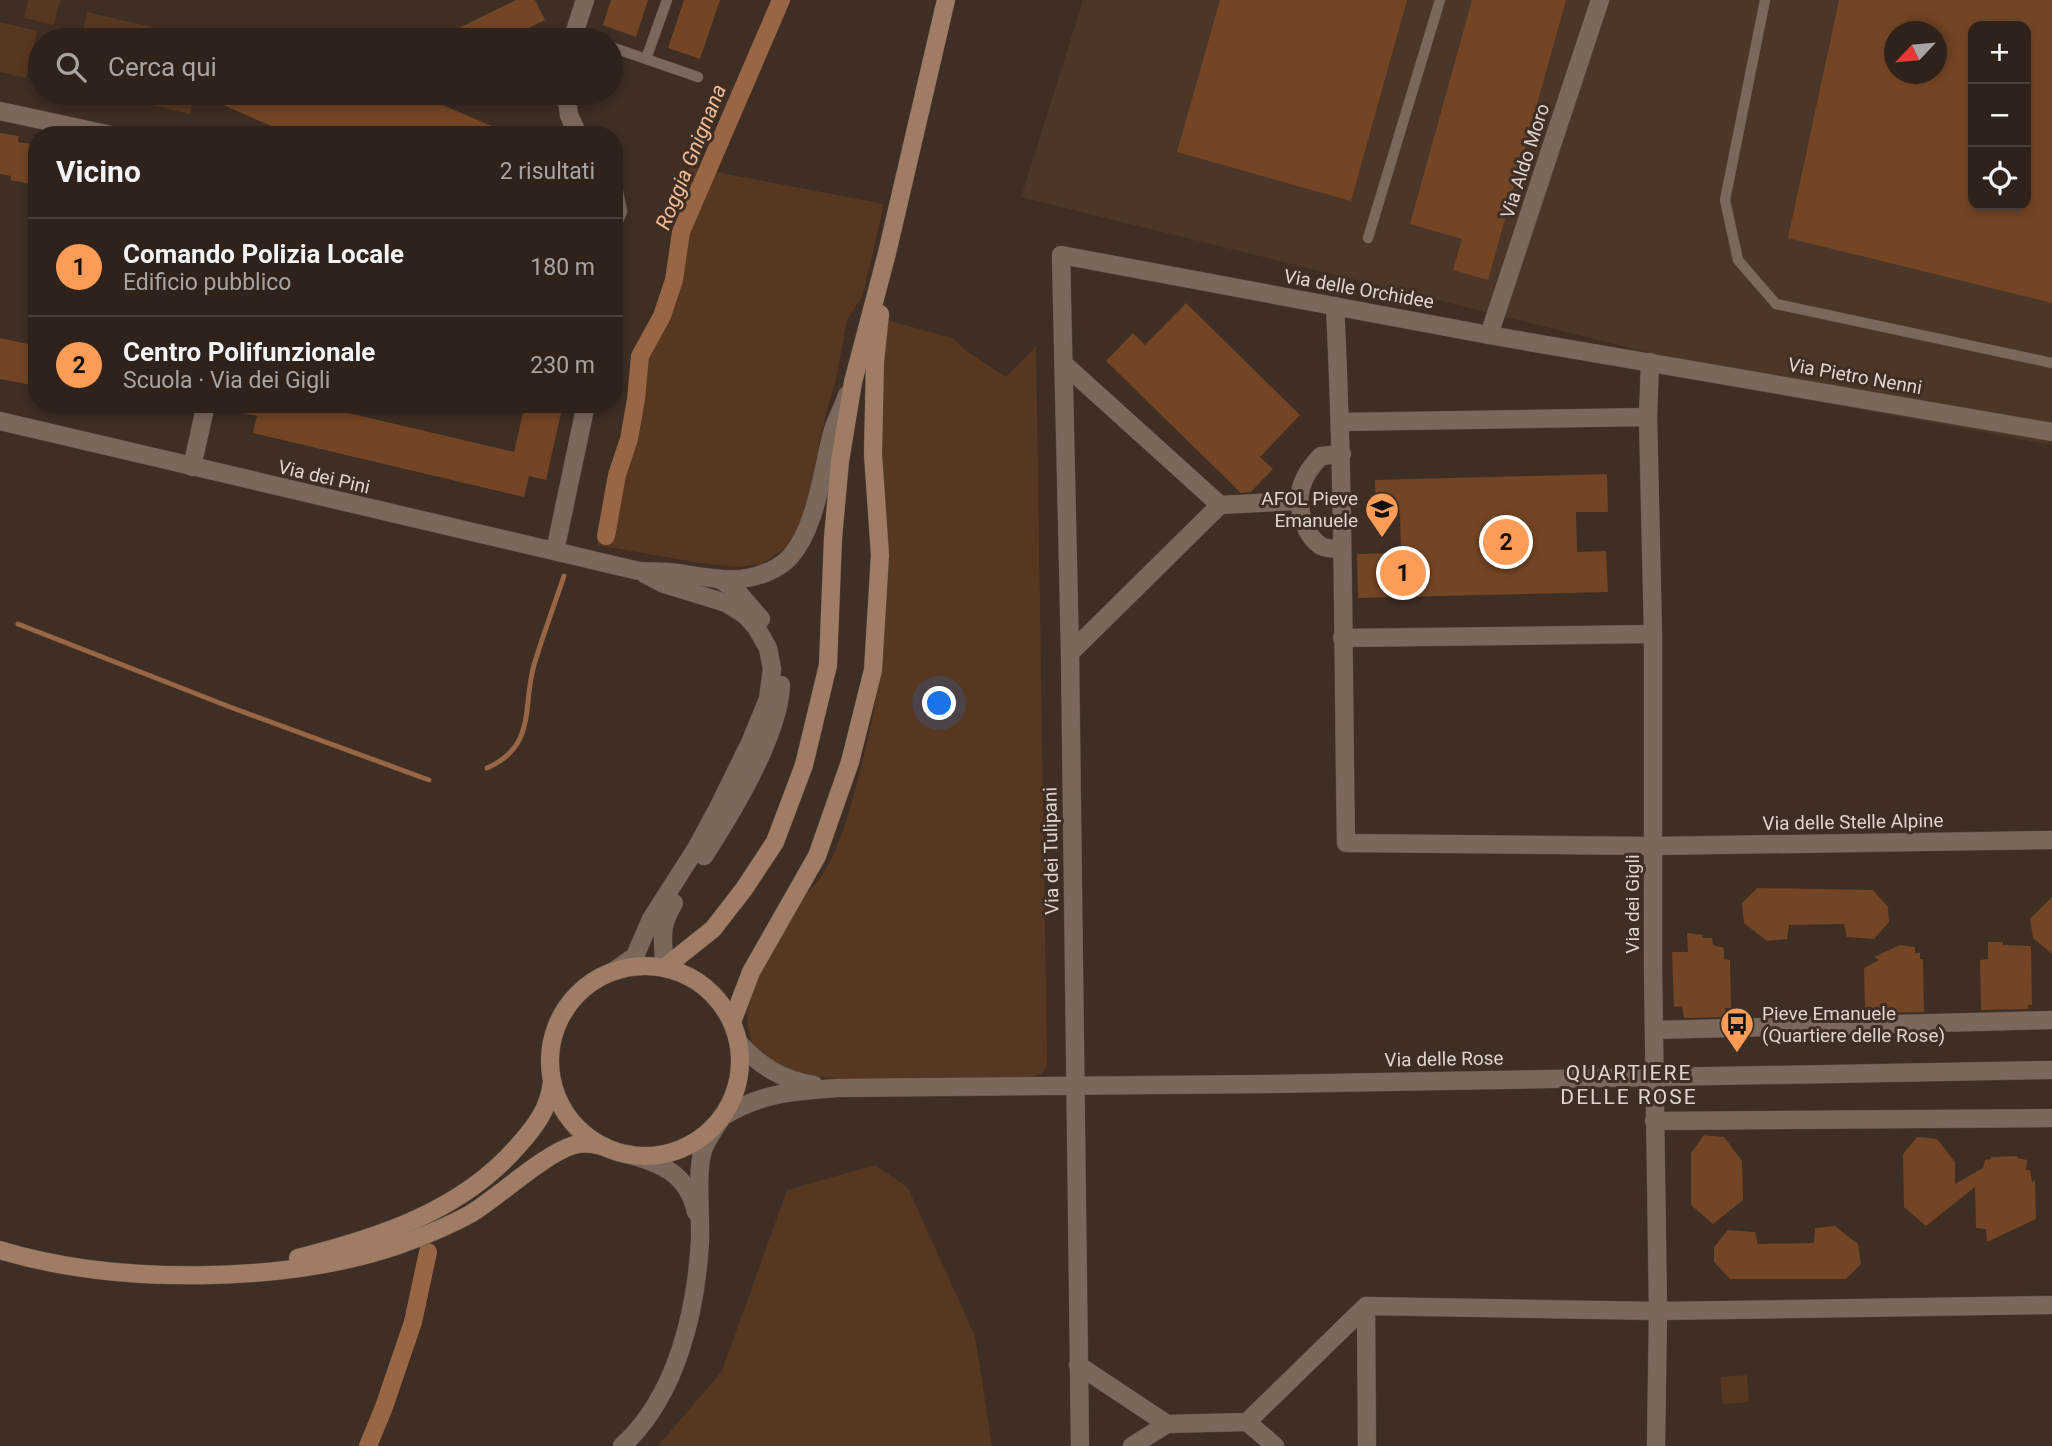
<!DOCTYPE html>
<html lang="it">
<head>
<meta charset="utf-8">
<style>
  body { margin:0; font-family:Roboto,sans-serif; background:#3a2f28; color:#f1f3f6 }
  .controls { position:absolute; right:21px; top:21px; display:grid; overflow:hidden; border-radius:14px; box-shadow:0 4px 10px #0003 }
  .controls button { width:63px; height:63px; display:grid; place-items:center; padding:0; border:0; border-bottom:2px solid #493f3a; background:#2e221b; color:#f1f3f6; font:35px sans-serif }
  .compass { position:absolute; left:1884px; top:21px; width:63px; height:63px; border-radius:50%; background:#2e221b; box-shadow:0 4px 10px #0003; rotate:244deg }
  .you { position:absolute; left:940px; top:704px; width:24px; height:24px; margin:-18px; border:5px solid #fff; border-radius:50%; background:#1a73e8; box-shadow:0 0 0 10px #1a73e833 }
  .badge { display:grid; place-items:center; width:46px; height:46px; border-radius:50%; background:#fd9c56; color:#111; font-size:23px; font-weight:700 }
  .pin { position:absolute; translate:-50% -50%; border:4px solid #fff; box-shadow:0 2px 7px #0006 }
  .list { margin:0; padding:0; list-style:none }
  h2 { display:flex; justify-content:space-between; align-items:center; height:91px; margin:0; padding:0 28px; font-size:30px }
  h2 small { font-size:23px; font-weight:400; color:#a7a4a3 }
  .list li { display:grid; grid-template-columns:46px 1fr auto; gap:21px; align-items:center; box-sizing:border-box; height:98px; padding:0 28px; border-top:2px solid #493f3a }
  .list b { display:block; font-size:26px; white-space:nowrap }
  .list p { margin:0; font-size:23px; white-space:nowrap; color:#a7a4a3 }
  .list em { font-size:23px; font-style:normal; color:#a7a4a3 }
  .icon { flex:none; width:38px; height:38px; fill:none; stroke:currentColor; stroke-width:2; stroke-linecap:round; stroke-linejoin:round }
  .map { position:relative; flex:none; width:2052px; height:1446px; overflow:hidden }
  .search { position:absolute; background:#2e221b; box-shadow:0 4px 10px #0003; left:28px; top:28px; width:595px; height:77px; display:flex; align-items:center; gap:18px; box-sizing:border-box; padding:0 24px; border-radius:38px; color:#a7a4a3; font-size:26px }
  .panel { position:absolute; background:#2e221b; box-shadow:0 4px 10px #0003; left:28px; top:126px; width:595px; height:287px; border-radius:28px }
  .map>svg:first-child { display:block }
  .built { fill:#4b3628; fill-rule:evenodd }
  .green { fill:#583720 }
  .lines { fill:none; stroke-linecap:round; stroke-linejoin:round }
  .stream { stroke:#986645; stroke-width:5 }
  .canal { stroke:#986645; stroke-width:18 }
  .building { fill:#734524; fill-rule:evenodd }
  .service-casing { stroke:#584b43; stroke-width:11 }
  .minor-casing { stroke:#584b43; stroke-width:19 }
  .tertiary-casing { stroke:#584b43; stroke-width:19 }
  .secondary-casing { stroke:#584b43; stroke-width:19 }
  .service { stroke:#7a685d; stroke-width:10 }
  .minor { stroke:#7a685d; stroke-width:18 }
  .tertiary { stroke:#7a685d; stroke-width:18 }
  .secondary { stroke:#a07c64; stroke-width:18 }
  .labels { text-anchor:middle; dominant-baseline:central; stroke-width:6; stroke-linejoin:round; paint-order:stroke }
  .street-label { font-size:19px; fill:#dfd5ce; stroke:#3e2e24 }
  .poi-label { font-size:19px; fill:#dfd5ce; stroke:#3e2e24; text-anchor:end }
  .water-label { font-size:21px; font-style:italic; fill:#f6ba92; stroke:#3e2e24 }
  .neighbourhood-label { font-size:21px; letter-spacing:2px; fill:#dfd5ce; stroke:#3e2e24 }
</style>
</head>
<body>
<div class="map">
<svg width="2052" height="1446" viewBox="0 0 2052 1446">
  <rect width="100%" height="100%" fill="#3e2e24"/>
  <path class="built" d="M1083,0H2052V445L1672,375L1675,359L1021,197ZM1973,26H2026V205H1973ZM1895,32H1937V74H1895Z"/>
  <g class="green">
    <path d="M28,0H60L54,25L24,18Z"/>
    <path d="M87,12L207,40H81Z"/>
    <path d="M0,22L37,31L26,78L0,72Z"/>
    <path d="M99,93H195L190,114Z"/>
    <path d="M690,167L884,204L863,295L847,320L836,379L825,417L808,499L797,532L784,549L761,564L737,567L700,563L597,545L625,437L638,349L656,318Z"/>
    <path d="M883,319L952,338L968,352L1006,377L1036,346L1047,1058C1046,1070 1044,1074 1032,1077C985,1077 937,1078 890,1078C856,1078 817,1081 785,1070C774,1066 762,1057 756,1048C728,1010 776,935 798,904C804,895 813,888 819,879C833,860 842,835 849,812C861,767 875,720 879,673C888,555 880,437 883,319Z"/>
    <path d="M875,1165L908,1188L975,1336L992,1446H658L722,1371L787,1190Z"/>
    <path d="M1747,1375L1749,1402L1723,1404L1720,1377Z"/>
  </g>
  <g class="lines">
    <g class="stream">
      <path d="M18,624L230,707L429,780"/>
      <path d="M487,768C537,746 522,707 534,665C543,635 554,606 564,576"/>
    </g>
    <g class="canal">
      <path d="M606,536L617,475L629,439L636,399L640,356L662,316L674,280L681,232L781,0"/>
      <path d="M368,1446L384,1407L413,1322L428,1252"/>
    </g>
  </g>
  <g class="building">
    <path d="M516,0H535L545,20L504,40H434Z"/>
    <path d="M611,0H648L636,37L603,25Z"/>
    <path d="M684,0H720L700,59L668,48Z"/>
    <path d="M1220,0H1407L1351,201L1177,152Z"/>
    <path d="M1472,0H1566L1488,280L1453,270L1462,239L1410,224Z"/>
    <path d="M1839,0H2052V303L1788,238ZM1973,26H2026V205H1973ZM1894,32H1936V74H1894Z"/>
    <path d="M229,93H414L513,135H292L223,105Z"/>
    <path d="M0,133L19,136L18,142L37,145V185L10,180L11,176L0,174Z"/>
    <path d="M1186,303L1300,415L1260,457L1273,469L1251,492L1241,493L1106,361L1133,333L1145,345Z"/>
    <path d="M0,338L37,346V386L0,379Z"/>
    <path d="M230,404H310L514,452L525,404H563L546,480L529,476L524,497L253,433L257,416L230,410Z"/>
    <path d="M1607,474L1608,512H1576L1577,552L1606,551L1608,592L1358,598L1357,554L1401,553L1400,513L1376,514L1375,480Z"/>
    <path d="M1757,888L1873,890L1888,907L1889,922L1874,939L1847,937L1844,924L1789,925L1787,939L1767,941L1744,923L1742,903Z"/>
    <path d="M2052,897V954L2033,938L2030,919Z"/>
    <path d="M1687,933L1703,935L1702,938H1712L1713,945L1724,948V959L1730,960L1731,1008H1725L1726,1017L1684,1018L1682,1006L1674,1007L1672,952H1688Z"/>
    <path d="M1988,942H2003V945L2031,946L2032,1005H2028V1009L1981,1010L1980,960L1988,959Z"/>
    <path d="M1900,945L1915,947V953H1920V959H1923L1924,1012L1870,1013V1008H1865L1864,968L1879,960L1874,957Z"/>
    <path d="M1704,1135L1724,1137L1742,1161L1743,1200L1713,1224L1691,1205V1153Z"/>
    <path d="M1917,1137L1937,1139L1955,1162V1184L1983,1168L1985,1160L1991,1159V1157L2017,1156V1158L2027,1160L2026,1170H2030L2032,1182L2035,1180L2036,1219L1987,1242L1986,1229L1976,1228L1975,1187L1926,1226L1904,1207L1903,1154Z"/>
    <path d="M1835,1226L1858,1244L1861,1264L1846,1279H1730L1714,1262V1247L1728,1230L1755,1232L1758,1244L1814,1243L1815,1228Z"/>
  </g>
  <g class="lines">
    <g class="service-casing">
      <g id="service">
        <path d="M1765,0L1725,200L1738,260L1776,304L2052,363"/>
        <path d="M611,47L646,59L667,0"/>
        <path d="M646,59L698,77"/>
        <path d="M1368,238L1440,0"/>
      </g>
    </g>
    <g class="minor-casing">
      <g id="minor">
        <path d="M572,40L585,0"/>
        <path d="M566,93L569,115L578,135"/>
        <path d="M0,111L111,135"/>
        <path d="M614,192L618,211L614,220"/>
        <path d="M1335,306C1344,485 1343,664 1346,843L1654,846L2052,840"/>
        <path d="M1489,335L1600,0"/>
        <path d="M1650,362L1648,417L1653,634V968L1658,1311L1656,1446"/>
        <path d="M1064,364L1220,505"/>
        <path d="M1341,422L1648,417"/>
        <path d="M1342,454L1321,456C1301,476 1293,498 1305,525C1308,533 1313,541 1321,546C1327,549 1336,549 1342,549"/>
        <path d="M192,467L206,404"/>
        <path d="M555,551L586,404"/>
        <path d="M1342,638L1653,634"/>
        <path d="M1070,653L1220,505L1297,501"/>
        <path d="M1654,1030L2052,1020"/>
        <path d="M739,1043C760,1066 782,1080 814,1085"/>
        <path d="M722,1117C761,1093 793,1091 838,1088L1268,1084L2052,1070"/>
        <path d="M1654,1121L2052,1118"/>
        <path d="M1366,1306L1367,1446"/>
        <path d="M1078,1365L1167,1424"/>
        <path d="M1247,1422L1275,1446"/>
        <path d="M1080,1446L1070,653L1061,255L1489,335L2052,432"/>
        <path d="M1132,1446L1167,1424L1247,1422L1366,1306L1658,1311L2052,1305"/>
      </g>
    </g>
    <g class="tertiary-casing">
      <g id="tertiary">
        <path d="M0,421L639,571C652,572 665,571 677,573C698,576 720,581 741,579C758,577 778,570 790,557C817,527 822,469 833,430C837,418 843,407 847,395"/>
        <path d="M719,579L736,590L761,619"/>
        <path d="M704,856C732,813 779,736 781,685"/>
        <path d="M664,968C664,938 658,930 674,903"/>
        <path d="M614,971L635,956L651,919L697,847L718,808L750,743L768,699L772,669L768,648L756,627L745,615L726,603L664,584L645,574"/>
        <path d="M627,1154C661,1163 688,1174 696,1212"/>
        <path d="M622,1446C677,1396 696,1311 700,1241C701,1215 696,1174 703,1150C707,1139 716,1127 722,1117"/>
      </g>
    </g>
    <g class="secondary-casing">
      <g id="secondary">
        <circle cx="645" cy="1061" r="95"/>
        <path d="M664,968L713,929L744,889L775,842L804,765L828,665L833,538L840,461L853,382L887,253L946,0"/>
        <path d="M732,1022L751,972L817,856L850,762L873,670L880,555L873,454L875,362L880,314"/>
        <path d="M0,1250C115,1285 285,1284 399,1245C424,1236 449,1226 472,1213C501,1195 544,1154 574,1145C585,1142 594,1144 605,1147"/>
        <path d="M298,1258C378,1238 461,1211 517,1147C535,1127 549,1109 552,1082"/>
      </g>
    </g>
    <use href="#service" class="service"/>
    <use href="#minor" class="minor"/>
    <use href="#tertiary" class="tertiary"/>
    <use href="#secondary" class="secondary"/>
  </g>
  <defs>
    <g id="school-pin" transform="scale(1.75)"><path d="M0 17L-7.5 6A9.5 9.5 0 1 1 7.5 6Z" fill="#fd9c56" stroke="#3e2e24"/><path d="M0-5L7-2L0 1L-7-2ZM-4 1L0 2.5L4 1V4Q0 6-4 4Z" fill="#111"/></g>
    <g id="bus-pin" transform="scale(1.75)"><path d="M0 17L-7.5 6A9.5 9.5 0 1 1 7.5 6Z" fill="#fd9c56" stroke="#3e2e24"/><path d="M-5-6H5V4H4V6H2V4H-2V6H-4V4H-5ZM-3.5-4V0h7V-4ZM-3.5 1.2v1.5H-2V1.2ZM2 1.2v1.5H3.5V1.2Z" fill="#111"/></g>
  </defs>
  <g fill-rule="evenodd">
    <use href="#school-pin" x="1382" y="509"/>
    <use href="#bus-pin" x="1737" y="1024"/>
  </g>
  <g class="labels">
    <g class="street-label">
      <text transform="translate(1525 161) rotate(-72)">Via Aldo Moro</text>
      <text transform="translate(1359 289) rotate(10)">Via delle Orchidee</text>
      <text transform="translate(1855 376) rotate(10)">Via Pietro Nenni</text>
      <text transform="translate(324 477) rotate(13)">Via dei Pini</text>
      <text transform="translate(1853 822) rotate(-1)">Via delle Stelle Alpine</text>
      <text transform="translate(1051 851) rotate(-91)">Via dei Tulipani</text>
      <text transform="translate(1632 904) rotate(-90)">Via dei Gigli</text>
      <text transform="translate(1444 1059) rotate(-1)">Via delle Rose</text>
    </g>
    <g class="poi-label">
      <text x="1358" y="498">AFOL Pieve<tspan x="1358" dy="22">Emanuele</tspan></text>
      <text x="1762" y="1013" text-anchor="start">Pieve Emanuele<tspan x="1762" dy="22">(Quartiere delle Rose)</tspan></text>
    </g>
    <g class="water-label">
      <text transform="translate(691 157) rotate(-68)">Roggia Gnignana</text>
    </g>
    <g class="neighbourhood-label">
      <text x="1629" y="1073">QUARTIERE<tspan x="1629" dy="24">DELLE ROSE</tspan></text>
    </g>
  </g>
</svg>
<div class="controls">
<button>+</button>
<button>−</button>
<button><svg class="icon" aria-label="locate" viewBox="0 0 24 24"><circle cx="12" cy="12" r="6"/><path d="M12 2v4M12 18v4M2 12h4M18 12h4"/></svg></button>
</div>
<svg class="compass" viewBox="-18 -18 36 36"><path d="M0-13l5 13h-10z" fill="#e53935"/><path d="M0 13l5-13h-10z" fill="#a7a4a3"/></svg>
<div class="you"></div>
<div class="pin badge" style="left:1403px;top:573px">1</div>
<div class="pin badge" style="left:1506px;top:542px">2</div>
<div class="search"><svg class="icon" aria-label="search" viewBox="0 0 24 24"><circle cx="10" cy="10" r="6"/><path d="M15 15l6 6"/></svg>Cerca qui</div>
<section class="panel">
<h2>Vicino<small>2 risultati</small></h2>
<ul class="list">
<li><span class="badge">1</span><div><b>Comando Polizia Locale</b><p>Edificio pubblico</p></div><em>180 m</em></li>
<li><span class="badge">2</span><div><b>Centro Polifunzionale</b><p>Scuola · Via dei Gigli</p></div><em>230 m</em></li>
</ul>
</section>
</div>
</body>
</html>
